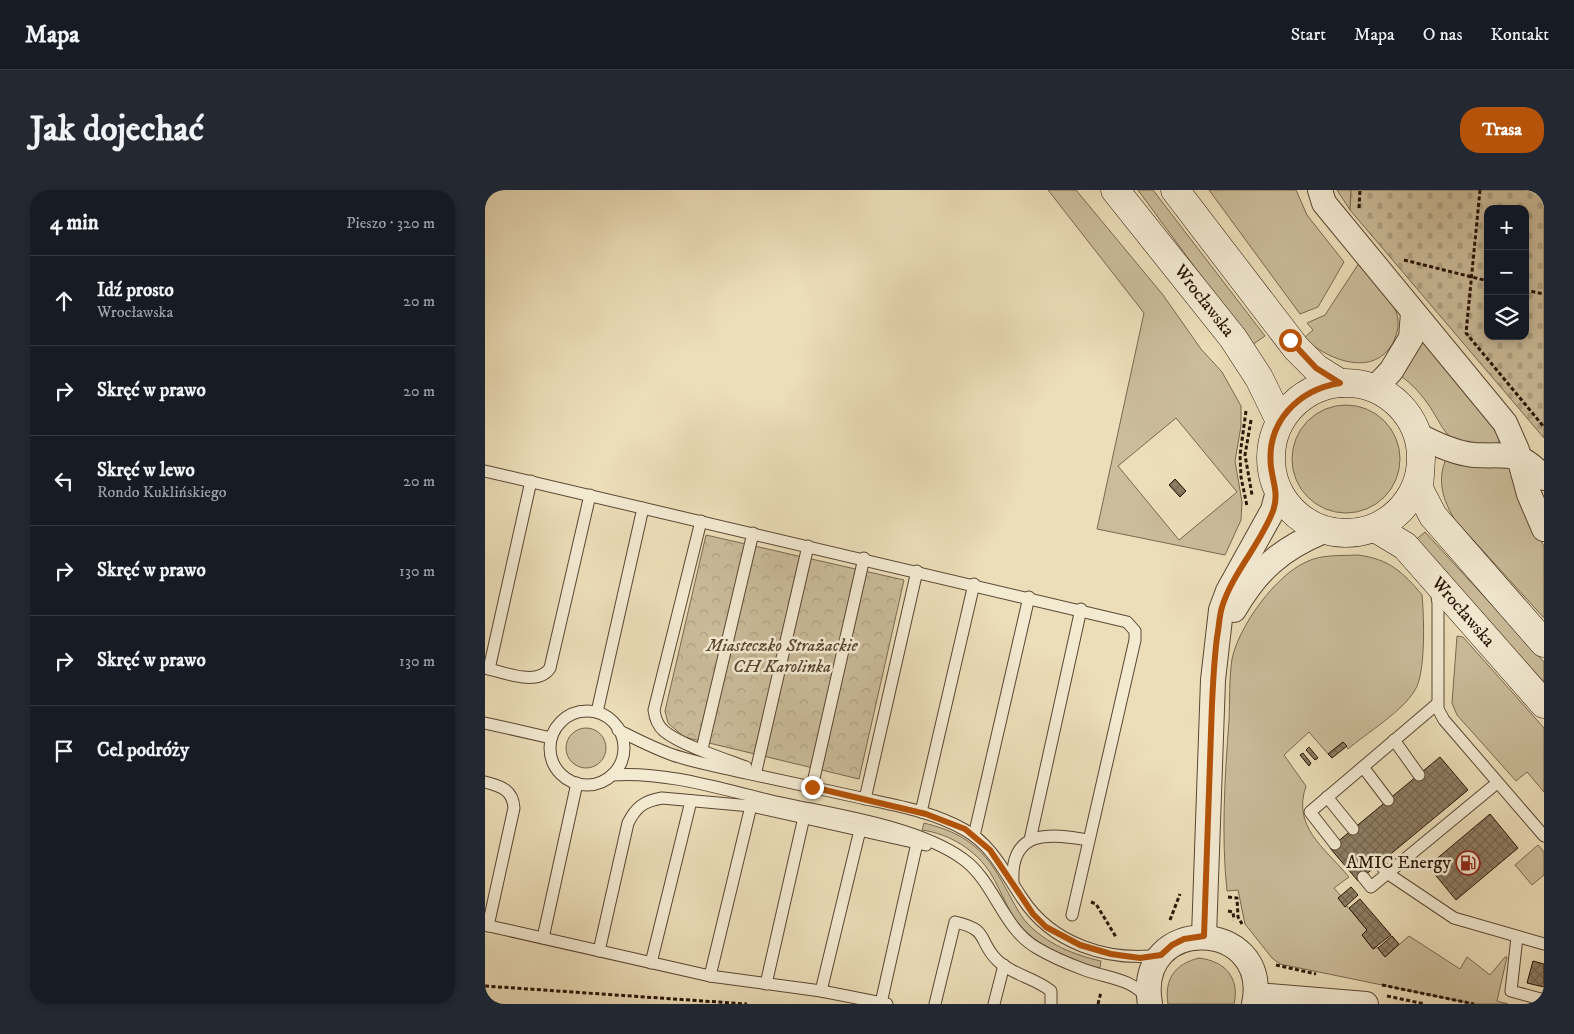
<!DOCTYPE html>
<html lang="pl">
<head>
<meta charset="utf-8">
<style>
  body { margin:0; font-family:"IM FELL DW Pica",serif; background:#242831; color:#f1f3f6 }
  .controls { position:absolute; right:15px; top:15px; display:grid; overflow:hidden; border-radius:10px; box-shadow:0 2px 8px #0003 }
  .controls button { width:45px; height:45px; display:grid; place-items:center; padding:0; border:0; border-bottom:1px solid #363941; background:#171b24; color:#f1f3f6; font:25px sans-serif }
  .stop { position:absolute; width:15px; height:15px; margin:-11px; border:4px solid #b45309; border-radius:50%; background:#fff }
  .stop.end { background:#b45309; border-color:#fff; box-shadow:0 1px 5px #0008 }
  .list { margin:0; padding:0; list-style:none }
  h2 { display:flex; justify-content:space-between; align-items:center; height:65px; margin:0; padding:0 20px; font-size:21px }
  h2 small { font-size:16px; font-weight:400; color:#9ea1a6 }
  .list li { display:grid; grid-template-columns:32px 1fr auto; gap:15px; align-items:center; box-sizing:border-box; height:90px; padding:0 20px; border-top:1px solid #363941 }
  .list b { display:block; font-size:19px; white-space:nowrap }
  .list p { margin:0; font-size:16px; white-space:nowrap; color:#9ea1a6 }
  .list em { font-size:16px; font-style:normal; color:#9ea1a6 }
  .icon { flex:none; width:28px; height:28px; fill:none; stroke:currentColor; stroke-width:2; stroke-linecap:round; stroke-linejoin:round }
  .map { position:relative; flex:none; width:1059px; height:814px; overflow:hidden; border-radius:20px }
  header { display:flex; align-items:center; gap:30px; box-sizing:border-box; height:70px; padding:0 25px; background:#171b24; border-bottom:1px solid #363941 }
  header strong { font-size:24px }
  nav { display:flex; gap:28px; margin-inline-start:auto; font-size:18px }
  .intro { display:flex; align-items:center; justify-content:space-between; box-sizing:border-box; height:120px; padding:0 30px }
  h1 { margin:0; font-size:35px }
  .button { padding:12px 22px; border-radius:20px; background:#b45309; color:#fff; font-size:18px; font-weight:700 }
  main { display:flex; gap:30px; padding:0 30px }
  aside { flex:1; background:#171b24; border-radius:20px; box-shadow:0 2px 8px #0003 }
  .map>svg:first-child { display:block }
  .grass { fill:#cbbc9a; stroke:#7a6850; fill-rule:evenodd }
  .cemetery { fill:url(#cemetery-stones); stroke:#7a6850; fill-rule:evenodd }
  .park { fill:url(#park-crowns); stroke:#7a6850 }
  .building { fill:url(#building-cross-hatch); stroke:#291405 }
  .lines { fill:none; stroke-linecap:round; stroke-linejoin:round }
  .service-casing { stroke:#5a4632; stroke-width:13 }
  .minor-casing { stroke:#5a4632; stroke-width:26 }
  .secondary-casing { stroke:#291405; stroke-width:29 }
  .path { stroke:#291405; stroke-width:3; stroke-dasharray:4 2.5; stroke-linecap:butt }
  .service { stroke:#f3ead2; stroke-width:11 }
  .minor { stroke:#f3ead2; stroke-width:24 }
  .secondary { stroke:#f3ead2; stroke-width:28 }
  .route { stroke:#b45309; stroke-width:6 }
  .labels { text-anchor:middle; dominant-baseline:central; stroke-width:5; stroke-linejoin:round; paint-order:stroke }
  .street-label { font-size:18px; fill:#291405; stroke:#f3ead2 }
  .park-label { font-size:18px; font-style:italic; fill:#5a4632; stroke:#f3ead2 }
  .poi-label { font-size:18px; fill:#291405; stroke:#f3ead2; text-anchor:end }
</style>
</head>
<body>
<header>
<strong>Mapa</strong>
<nav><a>Start</a><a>Mapa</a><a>O nas</a><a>Kontakt</a></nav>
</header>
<div class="intro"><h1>Jak dojechać</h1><a class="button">Trasa</a></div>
<main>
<aside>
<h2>4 min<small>Pieszo · 320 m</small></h2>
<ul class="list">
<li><svg class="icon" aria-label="ahead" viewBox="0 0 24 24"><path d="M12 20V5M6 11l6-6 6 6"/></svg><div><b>Idź prosto</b><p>Wrocławska</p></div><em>20 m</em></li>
<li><svg class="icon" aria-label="right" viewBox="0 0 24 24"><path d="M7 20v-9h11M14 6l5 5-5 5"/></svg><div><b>Skręć w prawo</b></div><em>20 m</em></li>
<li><svg class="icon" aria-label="left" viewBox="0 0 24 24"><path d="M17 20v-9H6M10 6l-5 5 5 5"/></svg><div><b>Skręć w lewo</b><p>Rondo Kuklińskiego</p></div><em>20 m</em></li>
<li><svg class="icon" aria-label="right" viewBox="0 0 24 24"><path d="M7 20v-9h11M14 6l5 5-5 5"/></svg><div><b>Skręć w prawo</b></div><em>130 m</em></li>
<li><svg class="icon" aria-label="right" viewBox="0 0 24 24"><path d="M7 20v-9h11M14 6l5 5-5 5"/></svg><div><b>Skręć w prawo</b></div><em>130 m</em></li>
<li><svg class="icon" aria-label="arrive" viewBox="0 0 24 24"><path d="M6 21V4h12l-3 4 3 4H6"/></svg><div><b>Cel podróży</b></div></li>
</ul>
</aside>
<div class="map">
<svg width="1059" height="814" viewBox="0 0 1059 814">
  <defs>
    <pattern id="cemetery-stones" width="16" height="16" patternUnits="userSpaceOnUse" patternTransform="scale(1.25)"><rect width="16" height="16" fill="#cbbc9a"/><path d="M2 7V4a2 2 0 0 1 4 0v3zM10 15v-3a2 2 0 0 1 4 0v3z" fill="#aea183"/></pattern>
    <pattern id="park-crowns" width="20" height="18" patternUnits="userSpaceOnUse" patternTransform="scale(1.25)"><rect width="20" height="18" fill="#cbbc9a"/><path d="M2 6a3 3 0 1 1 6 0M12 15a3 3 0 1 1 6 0" fill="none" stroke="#aea183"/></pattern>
    <pattern id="building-cross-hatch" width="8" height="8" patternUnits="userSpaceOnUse" patternTransform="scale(1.25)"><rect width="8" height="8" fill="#8e7d63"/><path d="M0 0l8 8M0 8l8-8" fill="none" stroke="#746550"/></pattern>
  </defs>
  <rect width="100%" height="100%" fill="#ecdeb9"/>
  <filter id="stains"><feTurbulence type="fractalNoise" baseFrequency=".004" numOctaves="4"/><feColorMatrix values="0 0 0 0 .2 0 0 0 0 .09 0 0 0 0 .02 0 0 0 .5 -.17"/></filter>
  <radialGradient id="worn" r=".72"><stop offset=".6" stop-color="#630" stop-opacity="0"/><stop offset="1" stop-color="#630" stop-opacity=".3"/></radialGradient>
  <g class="grass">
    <path d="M563,0H591L678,105L716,159L737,182L756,216V236L750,271L757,312L756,330L740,365L612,339L659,123ZM691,228L752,302L694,350L633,276Z"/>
    <path d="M653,0H668L780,146L767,155Z"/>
    <path d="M724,0H811L822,25L859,72L833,117L815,124Z"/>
    <path d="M852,0H866L865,20Z"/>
    <path d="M874,73C887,89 911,108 913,130C914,140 910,151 904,159C882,187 839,167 819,148L828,140L822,133L840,125Z"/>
    <path d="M938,151L1007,233L1015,247L1013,255C1005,255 996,257 989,256C960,252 959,238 945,217C937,205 928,195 916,186Z"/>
    <circle cx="861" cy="269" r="54"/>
    <path d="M962,267L1023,276L1059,357V428L970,330C958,311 951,289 962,267Z"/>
    <path d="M940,342L1059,472V492L928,352Z"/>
    <path d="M873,365C904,369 918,382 937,405C939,426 941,483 930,500C917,522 883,542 863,559L858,552L843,564L824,542L799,565L821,596C807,637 839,657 864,687L849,698L856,706L853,708L860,716L861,715L882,740L877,745L888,759L892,757L900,767L924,746L975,779L982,767L1005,785L1020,767H1022L1012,811L1023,814H989L795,774L787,768L760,734L753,700L742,701C736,645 740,586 744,530C745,510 744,489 747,469C754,436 790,386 821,372C837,364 856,366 873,365Z"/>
    <path d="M972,446L978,447L1059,538V602L1042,582L1031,591L972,525L967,513Z"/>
    <circle cx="101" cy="558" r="20"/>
    <path d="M439,633C480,643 500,659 520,697C527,709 533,723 542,733C562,754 589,765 616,771L615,778C586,770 559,760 537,738C523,723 517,702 506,684C491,660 465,644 437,640Z"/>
    <path d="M1053,655L1059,662V685L1047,695L1030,675Z"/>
    <path d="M714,768C740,771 755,788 749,814H683C679,789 690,774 714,768Z"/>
  </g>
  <path class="cemetery" d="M866,0H1059V248L865,20ZM1003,19H1040V146H1003Z"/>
  <path class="park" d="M221,345L419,390L374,589L199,547L183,533L180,521Z"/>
  <g class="building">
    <path d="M690,289L701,301L695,307L684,295Z"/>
    <path d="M858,552L862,556L847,568L843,564Z"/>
    <path d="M824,557L833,568L830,570L821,560Z"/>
    <path d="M818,563L826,573L824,576L815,565Z"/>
    <path d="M955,567L983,600L873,691L845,658Z"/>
    <path d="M1005,624L1033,658L971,710L943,676Z"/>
    <path d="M866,697L873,705L860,717L853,708Z"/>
    <path d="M875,709L906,745L888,759L877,745L882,740L864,718Z"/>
    <path d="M907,746L914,754L900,767L893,758Z"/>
    <path d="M1048,771L1059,774V797L1042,793Z"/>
  </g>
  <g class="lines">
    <g class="service-casing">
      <g id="service">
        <path d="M0,281L642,432L650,441V450L587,725"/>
        <path d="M216,331L169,520C170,528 173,536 179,541C196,555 239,569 261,577"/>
        <path d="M951,400L953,413V519L959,530L1059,646"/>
        <path d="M0,478C18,482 53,497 65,478L105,305"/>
        <path d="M4,479L46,291"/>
        <circle cx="102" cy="558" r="37"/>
        <path d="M112,522L158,318"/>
        <path d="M0,533L66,548"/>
        <path d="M133,540C151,549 168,558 188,565C211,573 236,577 261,583C298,591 335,599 372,607C408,615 447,621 480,640C507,655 520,683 537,708C567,754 623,772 676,765"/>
        <path d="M909,550L934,585"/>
        <path d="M217,559L268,343"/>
        <path d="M878,577L903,610"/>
        <path d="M271,581L323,356"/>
        <path d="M127,585C180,581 236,599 287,611C344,624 431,635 478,669C510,692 517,738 552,758C567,767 584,774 600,780C622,788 650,789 663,810"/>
        <path d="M0,592C16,596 28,600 29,618L3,736"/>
        <path d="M327,597L379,368"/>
        <path d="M842,607L868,639"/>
        <path d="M380,609L432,381"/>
        <path d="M436,622L489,394"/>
        <path d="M489,646L544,407"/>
        <path d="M545,650L596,419"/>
        <path d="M850,654L825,622L952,514"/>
        <path d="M894,673L902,683L969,728L1059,754"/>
        <path d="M878,687L886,697L1012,593"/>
        <path d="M528,692C525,639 565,643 603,650"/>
        <path d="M0,735L225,786L336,801L402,814"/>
        <path d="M1032,747L1026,801L1059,810"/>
        <path d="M58,748L92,593"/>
        <path d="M114,761L143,633C151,617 159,611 177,608L266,616L441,655"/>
        <path d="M166,773L206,611"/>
        <path d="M225,786L266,616"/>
        <path d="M281,794L319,627"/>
        <path d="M336,801L375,640"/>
        <path d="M396,813L432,653"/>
        <path d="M450,814L470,732C506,740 492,751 513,771C528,785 550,788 566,801V814"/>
        <path d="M509,814L519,775"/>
      </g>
    </g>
    <g class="minor-casing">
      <g id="minor">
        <path d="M835,0L839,13L1020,233L1032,260L1044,304L1059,339"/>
        <path d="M890,198L906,181L926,148L928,123"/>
        <path d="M933,245C950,254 969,263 989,265C1023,267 1033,259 1059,288"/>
        <path d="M749,420C773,379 796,359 839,341"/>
        <path d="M719,746L728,490L736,420L743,401L788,320L793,301"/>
        <path d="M771,805L881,814"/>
        <path d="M665,814C649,723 787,728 769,814"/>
      </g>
    </g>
    <g class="secondary-casing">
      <g id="secondary">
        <path d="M630,0L748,148L774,188L795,231"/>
        <path d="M690,0L811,158L831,178L855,193"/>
        <circle cx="861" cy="268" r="75"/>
        <path d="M935,284L934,299L948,326L1059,453"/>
        <path d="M890,338L920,356L1059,514"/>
      </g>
    </g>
    <g class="path">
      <path d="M995,0L981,143L1059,237"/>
      <path d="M874,18L875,0"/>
      <path d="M919,70L1003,91"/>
      <path d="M1040,100L1059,104"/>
      <path d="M761,221L755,265L756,287L762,316"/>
      <path d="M766,230L760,265L767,305"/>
      <path d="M743,707L752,708L753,727L757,734"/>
      <path d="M606,712L611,714L631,747"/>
      <path d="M743,721L748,722L749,730"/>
      <path d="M685,730L695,704"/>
      <path d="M791,775L831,784"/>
      <path d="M897,795L989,814"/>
      <path d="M0,796L262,814"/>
      <path d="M902,806L940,814"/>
      <path d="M613,814L616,802"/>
    </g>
    <use href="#service" class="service"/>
    <use href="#minor" class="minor"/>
    <use href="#secondary" class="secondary"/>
  </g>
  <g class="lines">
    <path class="route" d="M327,597L441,624L480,639L505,660L548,724L561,737L595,755L626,764L655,768L676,765L687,755L699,749L719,746C721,678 724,610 726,542C727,510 728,479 732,447C734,438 734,427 737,417C748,382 775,355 788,321C794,304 788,293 786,277C781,232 813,200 855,193L831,178L805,150"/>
  </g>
  <defs>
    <g id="fuel-ring" transform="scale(1.25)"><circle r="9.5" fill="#f3ead2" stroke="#8f2418" stroke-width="1.5"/><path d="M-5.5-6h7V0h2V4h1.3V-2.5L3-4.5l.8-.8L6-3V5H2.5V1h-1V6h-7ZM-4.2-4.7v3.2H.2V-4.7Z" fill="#8f2418"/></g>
  </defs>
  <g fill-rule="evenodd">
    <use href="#fuel-ring" x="983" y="673"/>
  </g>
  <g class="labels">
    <g class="street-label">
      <text transform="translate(719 111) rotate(52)">Wrocławska</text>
      <text transform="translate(978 422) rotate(49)">Wrocławska</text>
    </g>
    <g class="park-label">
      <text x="297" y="456">Miasteczko Strażackie<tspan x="297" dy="21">CH Karolinka</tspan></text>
    </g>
    <g class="poi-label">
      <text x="966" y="673">AMIC Energy</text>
    </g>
  </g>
  <rect width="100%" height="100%" filter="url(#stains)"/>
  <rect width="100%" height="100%" fill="url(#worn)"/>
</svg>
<div class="controls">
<button>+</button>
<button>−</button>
<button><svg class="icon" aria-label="layers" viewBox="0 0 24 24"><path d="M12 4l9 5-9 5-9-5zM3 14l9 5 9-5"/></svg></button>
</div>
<div class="stop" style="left:805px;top:150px"></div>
<div class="stop end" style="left:327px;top:597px"></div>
</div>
</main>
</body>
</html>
